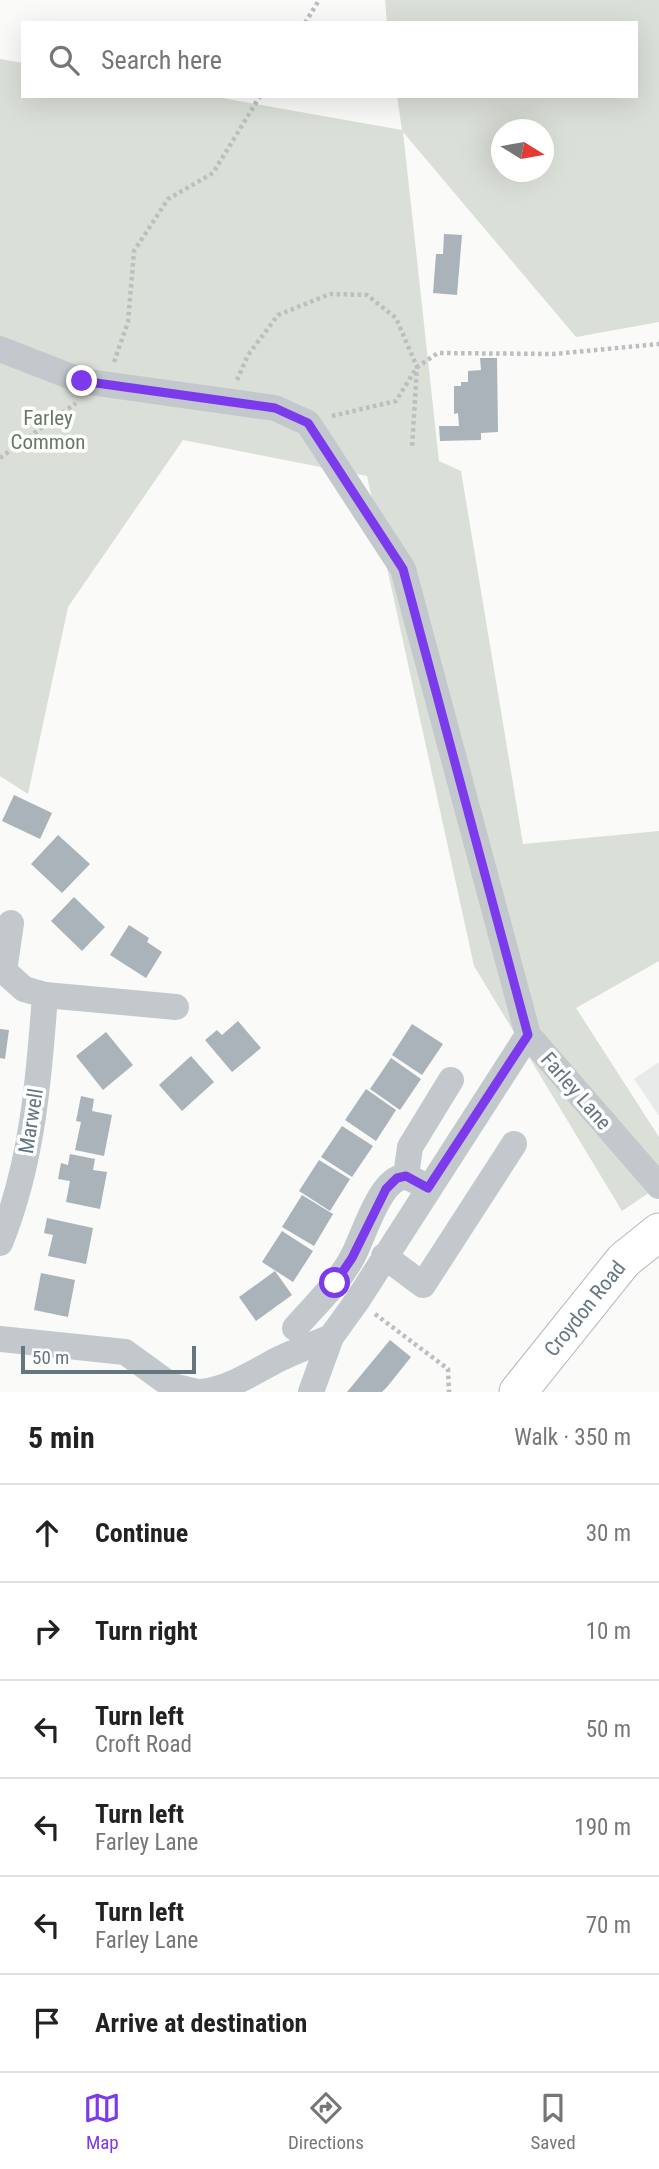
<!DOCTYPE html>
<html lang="en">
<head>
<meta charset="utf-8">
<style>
  body { margin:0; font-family:"Roboto Condensed",sans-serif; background:#f2f2f2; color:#222 }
  .compass { position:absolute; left:491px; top:119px; width:63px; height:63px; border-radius:50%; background:#fff; box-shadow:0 7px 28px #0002; rotate:101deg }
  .scale { position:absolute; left:21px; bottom:18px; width:175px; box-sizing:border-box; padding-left:7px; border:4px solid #657683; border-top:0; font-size:19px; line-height:24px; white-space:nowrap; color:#657683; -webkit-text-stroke:5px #fff; paint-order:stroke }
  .stop { position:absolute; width:21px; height:21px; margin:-16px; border:5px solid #7c3aed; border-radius:50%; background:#fff }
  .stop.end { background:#7c3aed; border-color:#fff; box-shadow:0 2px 7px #0008 }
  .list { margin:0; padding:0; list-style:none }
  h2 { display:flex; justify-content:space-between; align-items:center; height:91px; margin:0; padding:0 28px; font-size:30px }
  h2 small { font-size:23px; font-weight:400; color:#767676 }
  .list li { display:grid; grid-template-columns:46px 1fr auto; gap:21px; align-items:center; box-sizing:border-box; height:98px; padding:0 28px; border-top:2px solid #e0e0e0 }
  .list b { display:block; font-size:26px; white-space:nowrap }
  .list p { margin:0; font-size:23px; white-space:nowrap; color:#767676 }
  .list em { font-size:23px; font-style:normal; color:#767676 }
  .icon { flex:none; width:38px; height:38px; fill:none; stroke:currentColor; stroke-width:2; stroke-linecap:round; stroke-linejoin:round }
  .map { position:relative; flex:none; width:659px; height:1392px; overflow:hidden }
  .search { position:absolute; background:#fff; box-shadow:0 7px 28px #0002; left:21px; right:21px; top:21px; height:77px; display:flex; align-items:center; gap:18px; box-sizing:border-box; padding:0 24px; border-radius:0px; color:#767676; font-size:26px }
  .sheet { height:679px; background:#fff }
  nav { display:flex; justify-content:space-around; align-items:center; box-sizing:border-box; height:98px; border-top:2px solid #e0e0e0; background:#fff; font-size:19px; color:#767676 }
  nav a { display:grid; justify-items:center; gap:4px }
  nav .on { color:#7c3aed }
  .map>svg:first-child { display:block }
  .built { fill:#e8e9e9 }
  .green { fill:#dadfd7; fill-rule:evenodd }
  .building { fill:#aab3b9 }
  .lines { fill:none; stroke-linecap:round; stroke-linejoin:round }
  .secondary-casing { stroke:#b3babf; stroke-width:39 }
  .path { stroke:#bbbfc2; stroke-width:4.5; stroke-dasharray:3.5 3.5; stroke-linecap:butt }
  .street { stroke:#c3c8cc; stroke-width:26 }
  .secondary { stroke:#fff; stroke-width:37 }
  .route { stroke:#7c3aed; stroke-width:9 }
  .labels { text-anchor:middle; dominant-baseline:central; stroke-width:7; stroke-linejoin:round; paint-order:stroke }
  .park-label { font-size:21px; fill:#687a64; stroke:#fff }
  .street-label { font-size:21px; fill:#657683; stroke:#fff }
</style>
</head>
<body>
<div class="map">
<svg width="659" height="1392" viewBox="0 0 659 1392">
  <rect width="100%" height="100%" fill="#fafaf8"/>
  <path class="built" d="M659,1062V1116L634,1079Z"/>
  <path class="green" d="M385,0H659V322L576,337L403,132L439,461L461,471L523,844L659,831V961L576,1008L659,1137V1186L622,1211L474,966L367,476L183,440L68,607L28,794L0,776V59L23,63V96H211L402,130L397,96H636V23H387ZM502,130H544V172H502Z"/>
  <g class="building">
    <path d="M444,234L462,235L457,295L433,293L436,254H443Z"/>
    <path d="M480,358H497L498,432L481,433V440L440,441L439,426H459L458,413L454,414V386H461V382H468V371L481,370Z"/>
    <path d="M14,795L52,813L40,839L2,821Z"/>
    <path d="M58,835L90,864L62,893L31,864Z"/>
    <path d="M74,897L105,927L82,951L51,921Z"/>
    <path d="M129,925L149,938L147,942L162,952L146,978L110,955Z"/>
    <path d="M238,1021L261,1048L232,1072L205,1040L217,1030L222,1035Z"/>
    <path d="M412,1024L443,1044L422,1075L392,1055Z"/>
    <path d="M0,1029L9,1030L5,1059L0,1058Z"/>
    <path d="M106,1032L133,1065L103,1090L76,1056Z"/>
    <path d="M191,1056L214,1082L182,1111L159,1085Z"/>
    <path d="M391,1058L421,1079L400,1110L370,1089Z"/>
    <path d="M366,1089L396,1110L376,1141L345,1120Z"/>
    <path d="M81,1096L94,1099L92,1111L112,1115L104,1156L75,1150L81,1122L76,1121Z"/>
    <path d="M342,1126L373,1146L352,1177L321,1157Z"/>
    <path d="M70,1154L95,1159L93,1170L107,1172L100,1209L66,1202L70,1181L58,1179L61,1163L68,1165Z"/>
    <path d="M319,1160L350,1179L330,1211L299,1191Z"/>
    <path d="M302,1195L333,1214L314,1246L282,1227Z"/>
    <path d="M47,1218L93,1228L86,1264L48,1256L53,1235L44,1233Z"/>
    <path d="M282,1231L313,1251L293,1282L262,1262Z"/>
    <path d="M275,1271L292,1295L256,1321L239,1297Z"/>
    <path d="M41,1273L75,1280L68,1317L34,1310Z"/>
    <path d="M390,1340L411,1357L387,1387L382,1392H347Z"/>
  </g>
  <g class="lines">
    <g class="secondary-casing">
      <g id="secondary">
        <path id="s1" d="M518,1392L624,1260L659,1232"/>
      </g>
    </g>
    <g class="path">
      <path d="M305,23L319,0"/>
      <path d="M114,362L128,322L134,251L168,199L213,173L260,96"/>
      <path d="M237,380L248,355L278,315L330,294L367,295L396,318L417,367L412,448"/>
      <path d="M332,416L396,401L417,367L438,353L554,354L659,344"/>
      <path d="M0,458L76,403"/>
      <path d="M375,1314L448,1369L449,1392"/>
    </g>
    <g class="street">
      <path d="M0,349L82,381L275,408L308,423L403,569L528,1035L659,1186"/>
      <path d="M0,970L4,971L24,989L45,995C39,1079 32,1165 0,1243"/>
      <path d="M4,971L11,923"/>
      <path d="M45,995L176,1007"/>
      <path d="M406,1176L410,1147L451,1080"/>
      <path d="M384,1256L423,1285L514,1144"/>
      <path d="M295,1328C315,1305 339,1283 353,1256C363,1237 378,1186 399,1178C408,1174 420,1184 428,1188"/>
      <path d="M0,1339L125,1352L172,1386L197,1392"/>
      <path d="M202,1392C231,1388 254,1372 279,1359C296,1351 314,1344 331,1337"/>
      <path d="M311,1392L331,1337L357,1301L528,1035"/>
    </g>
    <use href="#secondary" class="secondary"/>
  </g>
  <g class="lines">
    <path class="route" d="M82,381L275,408L308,423L403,569L528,1035L428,1188L406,1176L397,1178L386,1189L352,1258L335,1283"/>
  </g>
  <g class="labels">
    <g class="park-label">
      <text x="48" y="418">Farley<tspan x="48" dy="24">Common</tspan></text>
    </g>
    <g class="street-label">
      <text transform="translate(576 1091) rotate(49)">Farley Lane</text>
      <text transform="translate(31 1121) rotate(-81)">Marwell</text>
      <text stroke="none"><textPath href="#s1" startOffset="107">Croydon Road</textPath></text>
    </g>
  </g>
</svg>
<svg class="compass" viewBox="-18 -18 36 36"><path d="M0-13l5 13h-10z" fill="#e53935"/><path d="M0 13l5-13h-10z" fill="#767676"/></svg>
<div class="scale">50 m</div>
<div class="stop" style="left:335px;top:1283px"></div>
<div class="stop end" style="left:82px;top:381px"></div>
<div class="search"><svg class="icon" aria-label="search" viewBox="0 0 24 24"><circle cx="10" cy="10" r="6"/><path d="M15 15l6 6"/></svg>Search here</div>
</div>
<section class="sheet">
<h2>5 min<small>Walk · 350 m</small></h2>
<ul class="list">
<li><svg class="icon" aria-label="ahead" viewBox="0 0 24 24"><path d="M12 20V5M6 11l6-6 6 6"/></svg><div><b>Continue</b></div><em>30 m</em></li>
<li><svg class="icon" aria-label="right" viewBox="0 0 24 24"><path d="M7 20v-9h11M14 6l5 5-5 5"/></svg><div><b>Turn right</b></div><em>10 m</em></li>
<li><svg class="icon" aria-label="left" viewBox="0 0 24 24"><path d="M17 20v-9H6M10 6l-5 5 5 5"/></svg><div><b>Turn left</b><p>Croft Road</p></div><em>50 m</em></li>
<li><svg class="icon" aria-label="left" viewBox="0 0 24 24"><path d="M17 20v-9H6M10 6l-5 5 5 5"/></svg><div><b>Turn left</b><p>Farley Lane</p></div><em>190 m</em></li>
<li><svg class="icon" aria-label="left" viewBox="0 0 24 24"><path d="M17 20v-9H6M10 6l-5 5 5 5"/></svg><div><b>Turn left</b><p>Farley Lane</p></div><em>70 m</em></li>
<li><svg class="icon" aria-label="arrive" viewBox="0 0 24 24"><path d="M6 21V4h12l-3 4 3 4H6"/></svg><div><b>Arrive at destination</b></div></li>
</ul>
</section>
<nav>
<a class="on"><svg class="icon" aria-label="map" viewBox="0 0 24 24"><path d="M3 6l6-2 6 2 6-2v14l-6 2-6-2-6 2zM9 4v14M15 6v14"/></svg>Map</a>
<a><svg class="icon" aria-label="directions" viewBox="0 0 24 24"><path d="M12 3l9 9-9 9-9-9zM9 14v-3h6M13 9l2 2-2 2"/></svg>Directions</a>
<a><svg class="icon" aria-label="saved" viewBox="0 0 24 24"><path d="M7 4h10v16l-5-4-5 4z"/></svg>Saved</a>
</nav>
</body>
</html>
